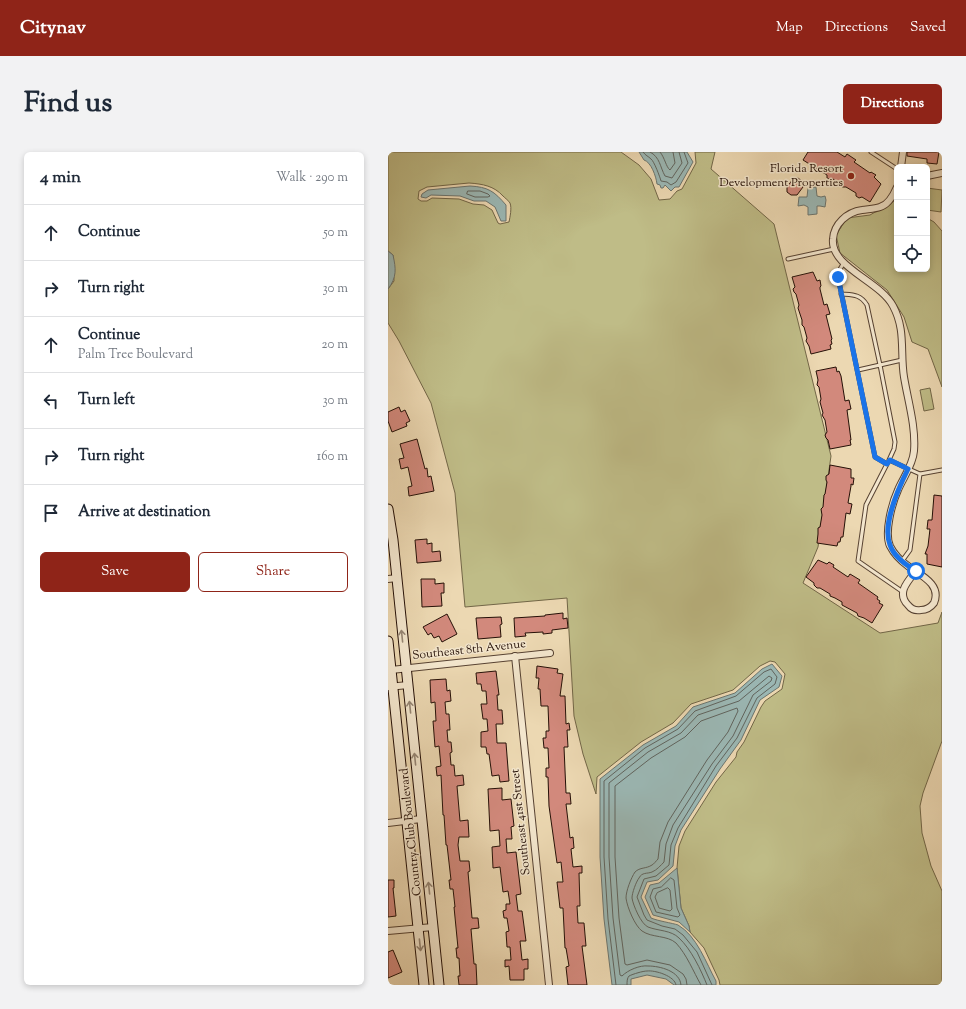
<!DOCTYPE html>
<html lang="en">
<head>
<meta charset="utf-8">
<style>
  body { margin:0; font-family:"Sorts Mill Goudy",serif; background:#f2f2f3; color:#1f2937 }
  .controls { position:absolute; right:12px; top:12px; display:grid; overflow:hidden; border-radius:6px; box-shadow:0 2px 6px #0003 }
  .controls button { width:36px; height:36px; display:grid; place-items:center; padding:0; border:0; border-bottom:1px solid #e0e1e3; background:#fff; color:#1f2937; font:20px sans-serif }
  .stop { position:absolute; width:12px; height:12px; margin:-9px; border:3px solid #1a73e8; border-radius:50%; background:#fff }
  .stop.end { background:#1a73e8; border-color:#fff; box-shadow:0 1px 4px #0008 }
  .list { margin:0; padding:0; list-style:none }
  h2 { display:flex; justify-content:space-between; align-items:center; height:52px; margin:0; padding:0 16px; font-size:17px }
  h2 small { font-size:13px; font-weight:400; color:#747a83 }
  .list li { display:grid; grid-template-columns:26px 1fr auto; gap:12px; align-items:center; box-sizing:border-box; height:56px; padding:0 16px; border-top:1px solid #e0e1e3 }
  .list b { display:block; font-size:15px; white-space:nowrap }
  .list p { margin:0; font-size:13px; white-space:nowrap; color:#747a83 }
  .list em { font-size:13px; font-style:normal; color:#747a83 }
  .actions { display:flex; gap:8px; padding:12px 16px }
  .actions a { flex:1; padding:9px 0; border:1px solid #8f2418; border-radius:6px; text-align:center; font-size:14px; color:#8f2418 }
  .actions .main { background:#8f2418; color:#fff }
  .icon { flex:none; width:22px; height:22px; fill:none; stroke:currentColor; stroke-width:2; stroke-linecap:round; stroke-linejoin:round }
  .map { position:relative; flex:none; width:554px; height:833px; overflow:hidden; border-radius:6px }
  header { display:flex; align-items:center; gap:24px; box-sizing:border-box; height:56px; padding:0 20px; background:#8f2418; color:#fff }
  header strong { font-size:19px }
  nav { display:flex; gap:22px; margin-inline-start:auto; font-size:14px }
  .intro { display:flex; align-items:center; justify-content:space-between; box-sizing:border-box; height:96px; padding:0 24px }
  h1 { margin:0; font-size:28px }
  .button { padding:10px 18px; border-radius:6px; background:#8f2418; color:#fff; font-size:14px; font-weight:700 }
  main { display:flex; gap:24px; padding:0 24px }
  aside { flex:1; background:#fff; border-radius:6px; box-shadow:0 2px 6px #0003 }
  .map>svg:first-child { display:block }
  .green { fill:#bfbc87; stroke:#726647; fill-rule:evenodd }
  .water { fill:#9bb8b5; stroke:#6c756f }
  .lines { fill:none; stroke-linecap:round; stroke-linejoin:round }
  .shore { stroke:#60645e; stroke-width:1 }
  .building { fill:#d2897c; stroke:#251007 }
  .service-casing { stroke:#574232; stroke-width:5 }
  .minor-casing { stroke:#574232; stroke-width:8 }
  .secondary-casing { stroke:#251007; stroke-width:11 }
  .service { stroke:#f3e6cd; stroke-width:3 }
  .minor { stroke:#f3e6cd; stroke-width:6 }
  .secondary { stroke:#f3e6cd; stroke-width:9 }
  .oneway { stroke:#968674 }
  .route { stroke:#1a73e8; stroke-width:5 }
  .poi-dot { fill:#8f2418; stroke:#f3e6cd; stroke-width:1.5 }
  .labels { text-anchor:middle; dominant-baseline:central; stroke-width:3; stroke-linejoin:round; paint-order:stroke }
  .poi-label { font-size:12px; fill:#251007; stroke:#f3e6cd; text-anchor:end }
  .street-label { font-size:12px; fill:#251007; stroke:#f3e6cd }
</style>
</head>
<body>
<header>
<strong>Citynav</strong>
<nav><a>Map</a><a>Directions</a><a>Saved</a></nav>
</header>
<div class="intro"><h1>Find us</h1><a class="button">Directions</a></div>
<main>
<aside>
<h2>4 min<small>Walk · 290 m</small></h2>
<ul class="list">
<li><svg class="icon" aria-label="ahead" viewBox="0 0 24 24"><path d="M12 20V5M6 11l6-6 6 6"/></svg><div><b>Continue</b></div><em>50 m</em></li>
<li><svg class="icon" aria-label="right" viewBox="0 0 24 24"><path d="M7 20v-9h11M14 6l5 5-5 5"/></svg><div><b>Turn right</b></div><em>30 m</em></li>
<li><svg class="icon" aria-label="ahead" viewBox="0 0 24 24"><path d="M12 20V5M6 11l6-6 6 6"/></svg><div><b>Continue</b><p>Palm Tree Boulevard</p></div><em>20 m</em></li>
<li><svg class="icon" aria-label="left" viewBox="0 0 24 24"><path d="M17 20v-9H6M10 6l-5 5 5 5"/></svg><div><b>Turn left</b></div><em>30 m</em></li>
<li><svg class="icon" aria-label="right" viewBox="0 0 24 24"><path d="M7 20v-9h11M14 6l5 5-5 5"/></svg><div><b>Turn right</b></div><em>160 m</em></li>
<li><svg class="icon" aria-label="arrive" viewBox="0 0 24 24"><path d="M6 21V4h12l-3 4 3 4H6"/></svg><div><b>Arrive at destination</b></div></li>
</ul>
<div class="actions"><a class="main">Save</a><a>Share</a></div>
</aside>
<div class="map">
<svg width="554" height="833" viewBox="0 0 554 833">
  <rect width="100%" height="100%" fill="#ecd8b2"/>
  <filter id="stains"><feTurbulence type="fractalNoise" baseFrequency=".005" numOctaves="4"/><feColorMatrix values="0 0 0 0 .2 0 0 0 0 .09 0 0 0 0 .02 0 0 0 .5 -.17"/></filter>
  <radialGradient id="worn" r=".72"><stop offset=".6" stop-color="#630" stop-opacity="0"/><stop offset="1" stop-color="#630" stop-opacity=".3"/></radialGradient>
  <g class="green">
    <path d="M0,0H233L251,13L263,27L271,48L282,47L289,39L294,37L308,11L307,0H327L323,17L386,72L443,304L430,395L415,431L492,481L550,471L554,460V589L535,641L532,654L534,681L543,714L554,739V833H332L331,828L316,796L302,780L301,774L293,756L289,716L291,694L297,679L328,630L348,605L349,600L356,590L373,555L377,549L394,537L397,522L387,510L382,509L372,514L345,538L303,552L285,571L253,590L209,625L208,642L195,602L186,564L179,446L77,455L67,341L43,251L11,189L0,171V137L6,129L5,103L0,99ZM81,31C95,32 106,34 115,44C117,46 121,49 122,51C124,56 122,65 121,70L112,72L110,71L104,58L96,53L85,52L71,47L44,46L39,49H33L30,47L31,39L39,35Z"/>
    <path d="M539,36L554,38L553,60L539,58Z"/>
    <path d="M506,49L509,50V117H539V66L546,70L554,79V235L540,197L524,190L516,165L499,138L452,101L448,83L459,66L482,63Z"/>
    <path d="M542,236L546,257L536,259L532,238Z"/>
  </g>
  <g class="water">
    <path d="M251,0H299L305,10L291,35H287L283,39L277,33L275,36H273L272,33L269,32C268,24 263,10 256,8Z"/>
    <path d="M82,34C100,35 106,39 118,53V69H113L107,55L98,49H86L72,44L43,43L38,46L33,45L34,42L40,38Z"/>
    <path d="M428,35L429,44L433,45L437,44L438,48L437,55L432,54H429V62L420,63V55L416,53L410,54L411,45H419L420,36Z"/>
    <path d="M0,99L5,103C8,117 9,125 0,137Z"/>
    <path d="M384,512L394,524L391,535L372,548L353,588L332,617L293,678L287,694L285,714L270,728L259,730L253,745L263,766C270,769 284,771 290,773C309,784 318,811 328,829V833H286L278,827L259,823L243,827V833H224L216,767L212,705V627L255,593L288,574L305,555L347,541L374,517Z"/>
    <path d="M289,716L293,756L301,774L302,780L291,770L265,763L257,745L262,733L271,731Z"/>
  </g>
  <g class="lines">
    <g class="shore">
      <path d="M255,0C258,4 260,4 263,7C266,9 272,25 273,29L279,30L283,33L288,30L300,11L296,0"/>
      <path d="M262,0C272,5 272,15 277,24L284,26L294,11L291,0"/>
      <path d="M272,0C277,6 278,15 282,18L287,11L285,0"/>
      <path d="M80,39H92L100,42L102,44L100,45H87L79,42Z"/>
      <path d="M283,726L286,728L289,756L292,763L290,765L268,760L262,745L265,737L273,735Z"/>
      <path d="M280,736L282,738L284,757L282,759L271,756L267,745L269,741Z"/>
      <path d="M228,833L220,767L216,705V629L257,596L290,577L307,559L348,544L376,520L383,517L389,525L387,532L369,546L349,586L328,614L290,676L283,693L281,713L268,724L256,727L249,745L256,763L259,768L274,774L287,777L295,783L309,800L324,833"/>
      <path d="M239,833C239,830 239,826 241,824C245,822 255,819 259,819C267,818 287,824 288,833"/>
      <path d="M293,833C292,819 272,814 260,814C252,813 240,818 234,824L232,823L225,766L221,705V631L260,600L293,581L310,563L351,549L381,524L384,526L383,529L365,543L345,584L324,612L285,673L278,692L276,710C273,713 269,718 264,720C259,722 254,720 251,726C248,730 244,741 244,746C245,753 253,772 260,775C270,779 283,778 291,786C303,797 313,818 319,833"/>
      <path d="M299,833L298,827L295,822L282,813L259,808L239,813L237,812L231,766L227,705V634L263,606L297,585L313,569L349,556L350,559L340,580L319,608L280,670L272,690L270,707C268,709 266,712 264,713C258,717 252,715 247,720C243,726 238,739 238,746C239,755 247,774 254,779C264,786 279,783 288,791C299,803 305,819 313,833"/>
    </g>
  </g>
  <g class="building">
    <path d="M420,0H449L457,5L459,2L468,8L466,10L482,21L483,20L488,23L486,25L493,32L482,50L474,45L471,46L468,44V41L458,35H455L452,34L451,31L445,27L443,28L439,26V23L428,16L426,17L423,15V13L415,8Z"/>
    <path d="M519,0H551L549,12L539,11V7L519,4Z"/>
    <path d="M410,26L415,30V35L409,43H403L399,40V35L405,27Z"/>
    <path d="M425,120L429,129L432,128L433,134L432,135V137L436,153L439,152L442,162L438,163L444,187L443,188L444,192L442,193L443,197L423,202L421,194L418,189L419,186L416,175L414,173V168L410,156L411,153L408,142L406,140L405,137L407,135L404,125Z"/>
    <path d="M448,215L449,220L451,219L453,224L457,249L461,248L463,257L459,258L463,288H462L463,293L442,297L440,288L438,286L437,283L439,280L437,268L434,263L435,261L432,250L433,247L431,235L429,233L430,228L428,219Z"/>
    <path d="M11,255L13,260L17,258L22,269L18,271L19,274L4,280L0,269V260Z"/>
    <path d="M29,287L37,317L39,316L40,325L43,324L46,339L21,344L20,335L24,334L20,315L13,317L11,307L16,306L12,292Z"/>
    <path d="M442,313L463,317V326H466L465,333L463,332V334L460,351L464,352L462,362L458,361L455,385H453L452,390H450L449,394L429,391L430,382V376L432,375L434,363L433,357L435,355L436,343L437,342L439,330L438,328V324L441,322Z"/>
    <path d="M546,343L554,344V415L539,412V402H537L540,394L542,377H539L540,368H544Z"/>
    <path d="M39,387V392L44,391V400L52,399L53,409L29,411L27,388Z"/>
    <path d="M430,408L439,412L441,410L446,413L445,415L460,425L462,422L472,428L470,431L490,445L489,447L492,449L491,451L495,453L484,471L476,466L470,464L469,461L454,453V450L447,446L442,444V442L432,436H429L426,433V431L418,425Z"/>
    <path d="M33,427H47V432L56,431V441H53L54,454L34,455Z"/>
    <path d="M175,461V467L179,466L180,476L164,478V481L155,482V480L137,481L138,484L127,485L126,466L157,464V463Z"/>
    <path d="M59,462L69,482L54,490L51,484L46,486L43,481L40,483L35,475Z"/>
    <path d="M113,465L114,472L112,473L113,485L90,487L88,466Z"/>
    <path d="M149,514L170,517L169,521L175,522L172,544H177L178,572L181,571L182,578H179L180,595H176L178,641H182L183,652H178L182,686L185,685L186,696L183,697L185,715L194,714V721H191L192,754H189L190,771H196L198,794H194L199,833H180L178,815L181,814L178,796H177L175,756H172L169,730H175L173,710L169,711L161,654L160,625H158V616H161L160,596H156L155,586H158V579H161L160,554H153L152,537H150L151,526H148Z"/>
    <path d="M108,519L111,543H109L110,558H114L115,572H108L109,591H118L121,629L112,630L111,623L104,624L101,602H99L98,595H93V580L100,579L99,567H95L93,552H99L98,539H94L93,532H89L88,521Z"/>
    <path d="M58,527L59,539L62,538L63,549L57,550L58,562H61L62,578H59L60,590H63L64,600L62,601L63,613H66L67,624L75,623L76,633L69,634L72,669L80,668L81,685H71L70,693L72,709H81L82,719L80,720L84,766H90L91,776L83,777L86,812H88L89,833H71L70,824H72L71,806H69L68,796H70L66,755H67L65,737H62L61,728H63L59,693H58L56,663H55L53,623L49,624L48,615L53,614L51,594L47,595L45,569H48L47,550L43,551L42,528Z"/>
    <path d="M114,636V648L123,647L126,674L123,675L124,687H118L119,701L128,700L133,742L128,743L130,759H134L138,789H132L134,808L140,807V817H136V828H122L121,814L117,815V808H123L122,795H119L118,780L121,779L119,766H116L115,759L118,758V752H122L120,739L115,740L112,715L105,716L104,695L112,694L111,678L102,679L100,637Z"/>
    <path d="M0,728H6V736H5L8,764L0,765Z"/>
    <path d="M5,798L14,820L0,826V800Z"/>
  </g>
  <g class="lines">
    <g class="service-casing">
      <g id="service">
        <path d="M483,0L509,17"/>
        <path d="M400,107L446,97"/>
        <path d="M455,112L451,119L450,125L487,305L499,312L478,353L470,409L515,440"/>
        <path d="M453,142C465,143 472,142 479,153L492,213L514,208"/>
        <path d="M470,218L492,213L507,290L506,297L501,308L532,322L522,398L514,409"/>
        <path d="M532,322L554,318"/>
      </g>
    </g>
    <g class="minor-casing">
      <g id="minor">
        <path d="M513,15L515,0"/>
        <path d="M539,24L554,21"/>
        <path d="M509,35C506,42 500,53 492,55C487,57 480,57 474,58C459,60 446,72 445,87C442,115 492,129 505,154C518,178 512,200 516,225C520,249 528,275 526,299C525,313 515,326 510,338C504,351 496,381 502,394C506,402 513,409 520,414C532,423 554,432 546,451C543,455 538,458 533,458C528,459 523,457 520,453C508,441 520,429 528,419"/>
        <path d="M0,427L9,426"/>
        <path d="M127,504L161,833"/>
        <path d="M3,518L162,501"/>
        <path d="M0,535L20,533"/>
        <path d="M0,671L33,667"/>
        <path d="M0,779L45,775"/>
      </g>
    </g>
    <g class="secondary-casing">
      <g id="secondary">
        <path d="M0,357L5,388L51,833"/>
        <path d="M0,489L36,833"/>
      </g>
    </g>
    <use href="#service" class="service"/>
    <use href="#minor" class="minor"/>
    <use href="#secondary" class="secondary"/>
  </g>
  <defs><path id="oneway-shaft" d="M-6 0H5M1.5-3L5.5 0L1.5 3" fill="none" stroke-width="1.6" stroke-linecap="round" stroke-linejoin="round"/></defs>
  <g class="oneway">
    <use href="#oneway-shaft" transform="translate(14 484) rotate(-96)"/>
    <use href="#oneway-shaft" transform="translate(22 555) rotate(-96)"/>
    <use href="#oneway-shaft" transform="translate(27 607) rotate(-96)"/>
    <use href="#oneway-shaft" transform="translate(41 736) rotate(-96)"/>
    <use href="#oneway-shaft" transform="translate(32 793) rotate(84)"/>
  </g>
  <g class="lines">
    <path class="route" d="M450,125L487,305L499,312L502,308L520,317C511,335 494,373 502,393C506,405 518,413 528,419"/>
  </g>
  <circle class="poi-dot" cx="463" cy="24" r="4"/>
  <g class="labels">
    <g class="poi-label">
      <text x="455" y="17">Florida Resort<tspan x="455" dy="14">Development Properties</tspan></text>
    </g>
    <g class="street-label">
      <text transform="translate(81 498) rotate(-6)">Southeast 8th Avenue</text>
      <text transform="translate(133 670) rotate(-96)">Southeast 41st Street</text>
      <text transform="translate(23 680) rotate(-96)">Country Club Boulevard</text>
    </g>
  </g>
  <rect width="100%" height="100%" filter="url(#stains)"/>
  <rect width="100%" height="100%" fill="url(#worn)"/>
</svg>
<div class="controls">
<button>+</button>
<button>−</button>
<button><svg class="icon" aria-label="locate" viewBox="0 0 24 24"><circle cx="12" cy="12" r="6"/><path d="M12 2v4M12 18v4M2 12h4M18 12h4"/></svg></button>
</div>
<div class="stop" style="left:528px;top:419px"></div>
<div class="stop end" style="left:450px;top:125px"></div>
</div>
</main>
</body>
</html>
